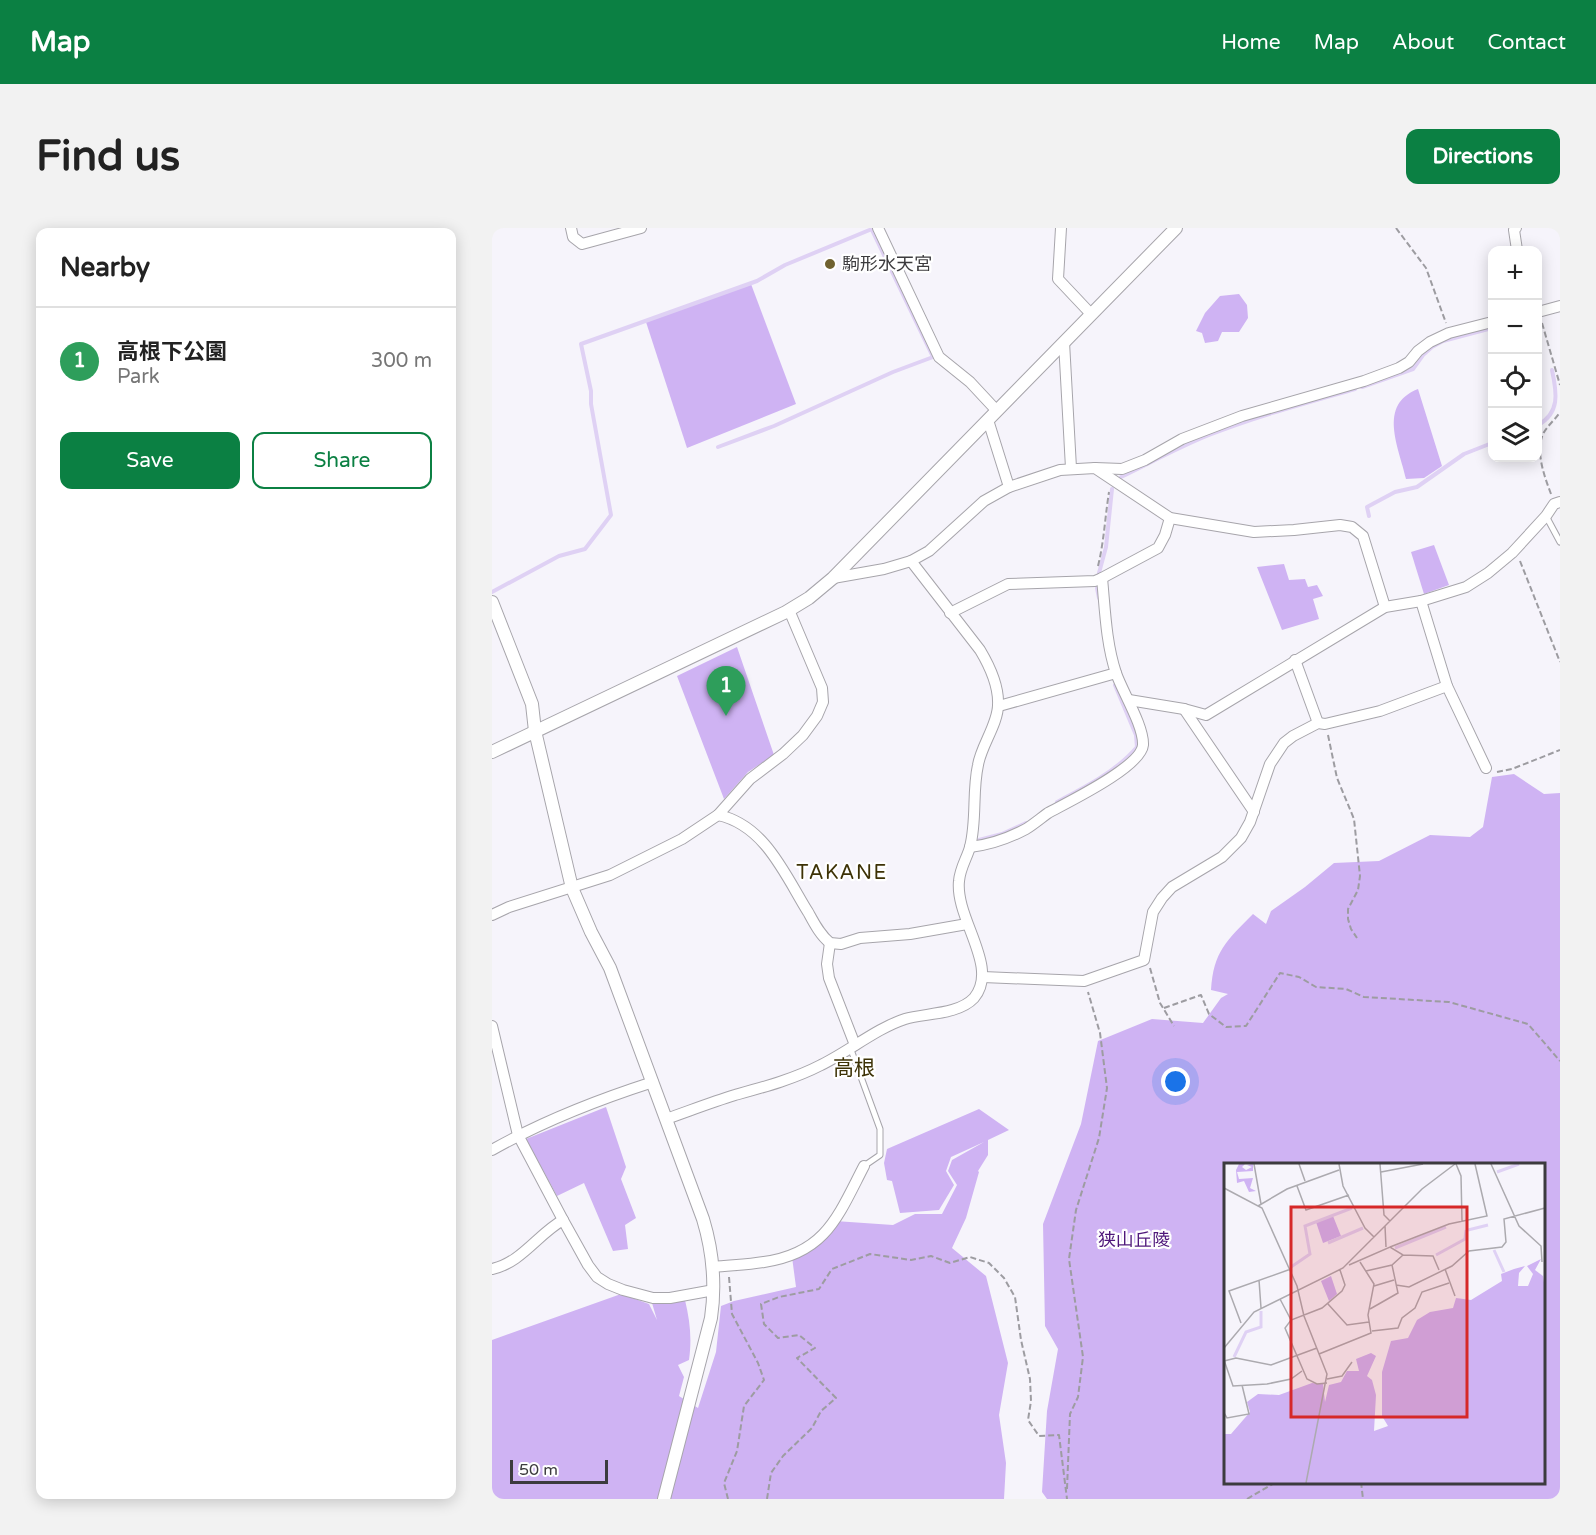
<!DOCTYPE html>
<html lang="en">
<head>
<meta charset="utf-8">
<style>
  body { margin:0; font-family:"Varela Round","Noto Sans JP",sans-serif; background:#f2f2f2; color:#222 }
  .controls { position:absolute; right:18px; top:18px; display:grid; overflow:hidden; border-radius:12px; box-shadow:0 3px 15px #0003 }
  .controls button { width:54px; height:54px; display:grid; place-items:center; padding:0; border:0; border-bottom:2px solid #e0e0e0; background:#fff; color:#222; font:30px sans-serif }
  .scale { position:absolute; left:18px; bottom:15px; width:98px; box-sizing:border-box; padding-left:6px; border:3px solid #3c3b3e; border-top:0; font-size:16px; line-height:21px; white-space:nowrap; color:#3c3b3e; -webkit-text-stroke:4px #fff; paint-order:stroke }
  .you { position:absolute; left:684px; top:854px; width:21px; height:21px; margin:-15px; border:4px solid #fff; border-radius:50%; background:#1a73e8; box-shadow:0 0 0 9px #1a73e833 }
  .badge { display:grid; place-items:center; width:39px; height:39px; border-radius:50%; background:#0b8043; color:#fff; font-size:20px; font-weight:700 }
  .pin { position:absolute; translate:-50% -50px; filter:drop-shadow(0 2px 3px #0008) }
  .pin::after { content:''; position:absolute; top:32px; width:21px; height:18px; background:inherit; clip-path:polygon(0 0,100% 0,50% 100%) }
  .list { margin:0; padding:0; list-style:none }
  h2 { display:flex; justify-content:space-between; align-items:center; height:78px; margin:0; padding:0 24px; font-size:26px }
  h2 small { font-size:20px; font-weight:400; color:#767676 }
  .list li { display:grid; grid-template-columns:39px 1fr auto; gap:18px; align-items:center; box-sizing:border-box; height:108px; padding:0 24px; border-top:2px solid #e0e0e0 }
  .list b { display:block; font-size:22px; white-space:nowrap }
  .list p { margin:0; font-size:20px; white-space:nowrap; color:#767676 }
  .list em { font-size:20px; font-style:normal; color:#767676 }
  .actions { display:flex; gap:12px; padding:18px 24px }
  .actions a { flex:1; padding:14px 0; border:2px solid #0b8043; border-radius:12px; text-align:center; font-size:21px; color:#0b8043 }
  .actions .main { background:#0b8043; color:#fff }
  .icon { flex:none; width:33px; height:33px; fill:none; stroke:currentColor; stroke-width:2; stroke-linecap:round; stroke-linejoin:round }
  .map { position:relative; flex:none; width:1068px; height:1271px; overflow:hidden; border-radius:12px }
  header { display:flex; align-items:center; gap:36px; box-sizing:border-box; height:84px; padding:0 30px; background:#0b8043; color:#fff }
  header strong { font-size:28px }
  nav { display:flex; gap:33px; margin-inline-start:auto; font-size:21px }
  .intro { display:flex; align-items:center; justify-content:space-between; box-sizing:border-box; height:144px; padding:0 36px }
  h1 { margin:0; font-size:42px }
  .button { padding:15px 27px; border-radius:12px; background:#0b8043; color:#fff; font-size:21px; font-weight:700 }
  main { display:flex; gap:36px; padding:0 36px }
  aside { flex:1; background:#fff; border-radius:12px; box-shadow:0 3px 15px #0003 }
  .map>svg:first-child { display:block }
  .green { fill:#cfb3f3; fill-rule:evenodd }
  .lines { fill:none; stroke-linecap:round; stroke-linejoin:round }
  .stream { stroke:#dfd1f4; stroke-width:4 }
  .service-casing { stroke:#a7a5ab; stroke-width:7 }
  .minor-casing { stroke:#a7a5ab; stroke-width:12 }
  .tertiary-casing { stroke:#a7a5ab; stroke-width:14 }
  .path { stroke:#9d9ca1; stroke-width:2; stroke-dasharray:6 3; stroke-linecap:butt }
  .service { stroke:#fff; stroke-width:5 }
  .minor { stroke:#fff; stroke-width:10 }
  .tertiary { stroke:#fff; stroke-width:12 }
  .poi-dot { fill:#706230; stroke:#fff; stroke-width:2 }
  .labels { text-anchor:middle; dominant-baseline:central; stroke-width:4.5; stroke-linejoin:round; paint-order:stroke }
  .poi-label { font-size:18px; fill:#3c3b3e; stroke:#fff; text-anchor:start }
  .park-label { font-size:18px; fill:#4f187b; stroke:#fff }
  .neighbourhood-label { font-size:20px; letter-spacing:1.5px; fill:#3d3206; stroke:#fff }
  .quarter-label { font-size:21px; fill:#3d3206; stroke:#fff }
  .inset-river { fill:none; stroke:#dfd1f4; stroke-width:3 }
  .inset-road { fill:none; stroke:#acaaaf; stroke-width:1.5 }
  .view { fill:#d62828; fill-opacity:0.15; stroke:#d62828; stroke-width:3 }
  .inset-edge { fill:none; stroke:#3c3b3e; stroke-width:3 }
</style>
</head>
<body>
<header>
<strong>Map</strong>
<nav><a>Home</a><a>Map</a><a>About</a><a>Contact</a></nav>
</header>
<div class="intro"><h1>Find us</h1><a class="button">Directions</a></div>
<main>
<aside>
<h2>Nearby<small></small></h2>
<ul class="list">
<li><span class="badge" style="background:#2e9e5b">1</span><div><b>高根下公園</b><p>Park</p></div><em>300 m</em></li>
</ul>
<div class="actions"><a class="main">Save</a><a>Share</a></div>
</aside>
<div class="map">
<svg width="1068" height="1271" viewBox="0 0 1068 1271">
  <rect width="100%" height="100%" fill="#f6f4fb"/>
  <g class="green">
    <path d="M259,56L304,176L195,220L154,94Z"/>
    <path d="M747,66L755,77L756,90L747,104H730L726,113L713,115L710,105L704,103L713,85L728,68Z"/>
    <path d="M926,161L950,238L932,250L914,251C907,219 885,177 926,161Z"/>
    <path d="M942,317L957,357L932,366L919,324Z"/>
    <path d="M792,336L797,352L813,351L816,359L825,357L831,368L821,371L827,391L790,402L765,339Z"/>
    <path d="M245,419L282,527L256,544L232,571L185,448Z"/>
    <path d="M1022,546L1052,566L1068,565V1271H555L550,1264L555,1183L566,1121L553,1098L551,996L589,896L606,813L660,791L711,795L729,770L736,766L719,762C721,724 735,712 761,686L774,696L779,683L813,659L842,635L887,633L938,607L978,609L991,599L1000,549ZM1052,936V1254H734V936Z"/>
    <path d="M114,879L134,939L129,951L144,990L133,997L136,1021L121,1023L92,955L65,968L34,911Z"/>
    <path d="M487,881L517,902L496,912V927L486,943L487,944L474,990L460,1020L494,1048L516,1135L507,1187L514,1235L512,1271H0V1112L129,1066L157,1076L165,1092L160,1075L193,1072C198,1093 200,1111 197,1132L186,1137L192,1149L187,1168L206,1180L224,1124L229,1078L242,1073L304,1059L300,1029L343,993L401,997L423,986H450L465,957L456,943L460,932L492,914L459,929L454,943L462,957L447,982L408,985L400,953L395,952L392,935L395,921Z"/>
  </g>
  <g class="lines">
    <g class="stream">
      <path d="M870,159L921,141L931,127L940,119L951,113L1000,100"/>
      <path d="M1046,197C1068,185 1065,165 1060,142"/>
      <path d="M226,219L282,198L401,144L441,129L380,2"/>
      <path d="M629,249C658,235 687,219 717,207C765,188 814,175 863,161"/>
      <path d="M877,288L875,279L903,264L925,259L972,226L1000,215"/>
      <path d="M607,345L614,319L620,261"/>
      <path d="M605,360L607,370"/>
      <path d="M0,364L67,328L93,321L119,287L99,176V163L89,116L265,53L293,37L380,1"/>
      <path d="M565,574C592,560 625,543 645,519L644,507L623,457"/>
      <path d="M487,612L510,606L534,595"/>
    </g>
    <g class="service-casing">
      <g id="service">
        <path d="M1054,288L1068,314"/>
        <path d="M358,819L388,901V927L372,938"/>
      </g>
    </g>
    <g class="minor-casing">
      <g id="minor">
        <path d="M79,0L81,9L90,16L149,0"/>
        <path d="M386,0L447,129L478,154L505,183"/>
        <path d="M569,0L566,51L599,86"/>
        <path d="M1024,0L1022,2L1025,22"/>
        <path d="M1046,84L1068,78"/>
        <path d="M572,114L579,240"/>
        <path d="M496,192L517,259"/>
        <path d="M603,240L630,241L653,232L690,211L750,188L872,153L907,140L917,134L926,123L938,114L957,105L1000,94"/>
        <path d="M341,350L392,341L419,333L437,323L492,273L517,259L568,242L603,240L678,290L762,304L802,302L848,297L860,299L871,308L893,379"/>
        <path d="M929,373L955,458L994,540"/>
        <path d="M458,385L516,356L603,353L610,350L666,320L673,307L678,290"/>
        <path d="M803,432L826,495"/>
        <path d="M637,472L692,481L714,487L893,379L929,373L974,359L996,345L1020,325L1054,288L1062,276L1068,274"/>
        <path d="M507,478L624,445"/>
        <path d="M692,481L762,584"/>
        <path d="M226,587C273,597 293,647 316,684C322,695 328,707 338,715L349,716L368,710L418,706L475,696"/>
        <path d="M478,619C497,617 517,610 534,601C542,596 549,590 556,585C576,574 649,539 651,517C652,498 630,463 624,445C614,415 613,381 610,350"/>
        <path d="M0,687L17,679L118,647L190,611L226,587L258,551L291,526L311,507L325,488L331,474L330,460L297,382"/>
        <path d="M338,715L335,736L337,750L363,817"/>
        <path d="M491,749L592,753L652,732L661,684L670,670L680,659L730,629L749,610L758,594L778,536L792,515L801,508L826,495L833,496L888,483L955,458"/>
        <path d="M0,798L26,907L71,992L96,1037L105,1049L116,1056L131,1062L161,1070H178L222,1062"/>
        <path d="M174,891C197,883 220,874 243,867C272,859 302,851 329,837C356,824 385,800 413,791C433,785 466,787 482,770C508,739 463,691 467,653C468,640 475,630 478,619C485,592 480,564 486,537C489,518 506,496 506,477C507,458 497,437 488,422L419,333"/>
        <path d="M0,922C51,893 105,872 161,854"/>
        <path d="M221,1039C238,1037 255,1037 272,1034C334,1025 346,988 372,938"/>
        <path d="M0,1041C29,1035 46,1006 71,992"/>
      </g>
    </g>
    <g class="tertiary-casing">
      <g id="tertiary">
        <path d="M0,374L40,476L43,503L80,660L99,704L118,740L211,991C221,1024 224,1056 219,1090L172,1271"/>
        <path d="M0,524L294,384L317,370L341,350L684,0"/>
      </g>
    </g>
    <g class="path">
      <path d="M904,0L934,40L954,95"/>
      <path d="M1050,95L1068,157"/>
      <path d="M1059,266C1053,250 1043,224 1051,206C1055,198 1063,192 1068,184"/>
      <path d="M1028,333L1068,434"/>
      <path d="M606,338C612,314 613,289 617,264"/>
      <path d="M836,507L845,550L862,591L868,648L866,662L856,681V691L859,701L865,710"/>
      <path d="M1005,544L1020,541L1068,522"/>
      <path d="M658,740L668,775L682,798"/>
      <path d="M672,780L709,767L717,786L734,799L754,798L788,745L807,749L824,759L854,761L872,769L957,774L1036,796L1068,833"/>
      <path d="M869,1254L871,1271"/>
      <path d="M575,1261L578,1186L586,1169L591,1129L577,1031L584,982L607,910L615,860L608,805L596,764"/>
      <path d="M236,1271L232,1255L245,1223L252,1178L272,1152L266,1135L240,1086L237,1049"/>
      <path d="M275,1271L279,1245L291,1228L320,1200L329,1183L344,1170L305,1130L323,1120L307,1107L286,1110L272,1096L269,1076L287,1069L327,1061L340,1041L378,1026L419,1032L439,1028L458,1035L478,1029L497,1035L512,1050L523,1069L529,1112L538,1151L539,1173L536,1192L547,1208L567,1207L575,1271"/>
      <path d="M755,1271L784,1254"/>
    </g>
    <use href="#service" class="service"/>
    <use href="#minor" class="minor"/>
    <use href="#tertiary" class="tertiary"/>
  </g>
  <circle class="poi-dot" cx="338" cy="36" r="6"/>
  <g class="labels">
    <g class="poi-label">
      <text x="350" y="36">駒形水天宮</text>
    </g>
    <g class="park-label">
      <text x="642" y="1012">狭山丘陵</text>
    </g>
    <g class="neighbourhood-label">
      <text x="350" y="645">TAKANE</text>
    </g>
    <g class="quarter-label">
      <text x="362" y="840">高根</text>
    </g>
  </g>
  <g transform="translate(732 935)">
    <rect width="321" height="321" fill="#f6f4fb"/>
    <path d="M15,1H21L18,4L22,7L28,4L23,2L29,1V8L13,9L15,16L29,15L26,25L32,28L25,29L20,18L13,20L12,7ZM109,53L117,73L99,80L92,59ZM317,96L311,107L319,113L321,126V320H0V271H7L26,249L23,239L34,231L55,232L88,220L99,221L101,239L105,222L117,219L123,208H135L132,196L147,190L152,193L143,213L148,217L152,232L150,268L164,263L158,253V209L167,178L184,175L193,157L206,149L229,145L232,135L247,137L278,118L277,111L290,106L301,103L295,110L294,123H304L309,111L303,103ZM107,113L113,131L105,138L97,118Z" fill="#cfb3f3"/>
    <path class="inset-river" d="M273,9L295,1M244,67L264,62M104,80L139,65M171,85L222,64M270,87L280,109M212,92L241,76L242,67M67,104L86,91L81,63L128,45M10,194L22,169L37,164V148"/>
    <path class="inset-road" d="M30,1L37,41M75,1L81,18M115,1L119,23L141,65L150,74M156,1L160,52L166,58M232,1L237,13L238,58M267,1L295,63L317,83L318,99M157,9L199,1M73,23L82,47L125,32M0,25L38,45L73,123L80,153L103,211L82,320M34,43L63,26L115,7M161,63L162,84M166,84L225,61L263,53L251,1M125,102L166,84L179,92L209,93L215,107M221,106L231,133M142,108L168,102L179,92M35,117L37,145M172,122L185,124L228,103L245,88L278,84L282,79L280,56L321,45M150,123L170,117M56,136L67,157M104,141L123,162L145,159M146,146L174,130L168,102M17,160L5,128L67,106M148,168L174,165L178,155L191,145L198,129L225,120M0,185L30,149L119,105L198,26L231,1M95,191L147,170L144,152L150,121L136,99M0,197L9,223L43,221L67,216L78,208M0,198L12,195L47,202L93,185M103,216L118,213L128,199M103,220L93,221L83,216L61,165L67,157L98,145L118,128L121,122L116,107M0,250L3,255L25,251L18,222"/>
    <path class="view" d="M67,44H243V254H67Z"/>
    <rect width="321" height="321" class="inset-edge"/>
  </g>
</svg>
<div class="controls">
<button>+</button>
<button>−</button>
<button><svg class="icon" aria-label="locate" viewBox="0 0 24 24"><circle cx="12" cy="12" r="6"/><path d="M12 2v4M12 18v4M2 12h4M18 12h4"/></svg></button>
<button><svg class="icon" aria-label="layers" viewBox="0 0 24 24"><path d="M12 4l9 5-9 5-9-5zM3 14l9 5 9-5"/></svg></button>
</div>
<div class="scale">50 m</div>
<div class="you"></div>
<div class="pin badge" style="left:234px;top:488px;background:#2e9e5b">1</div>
</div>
</main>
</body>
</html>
